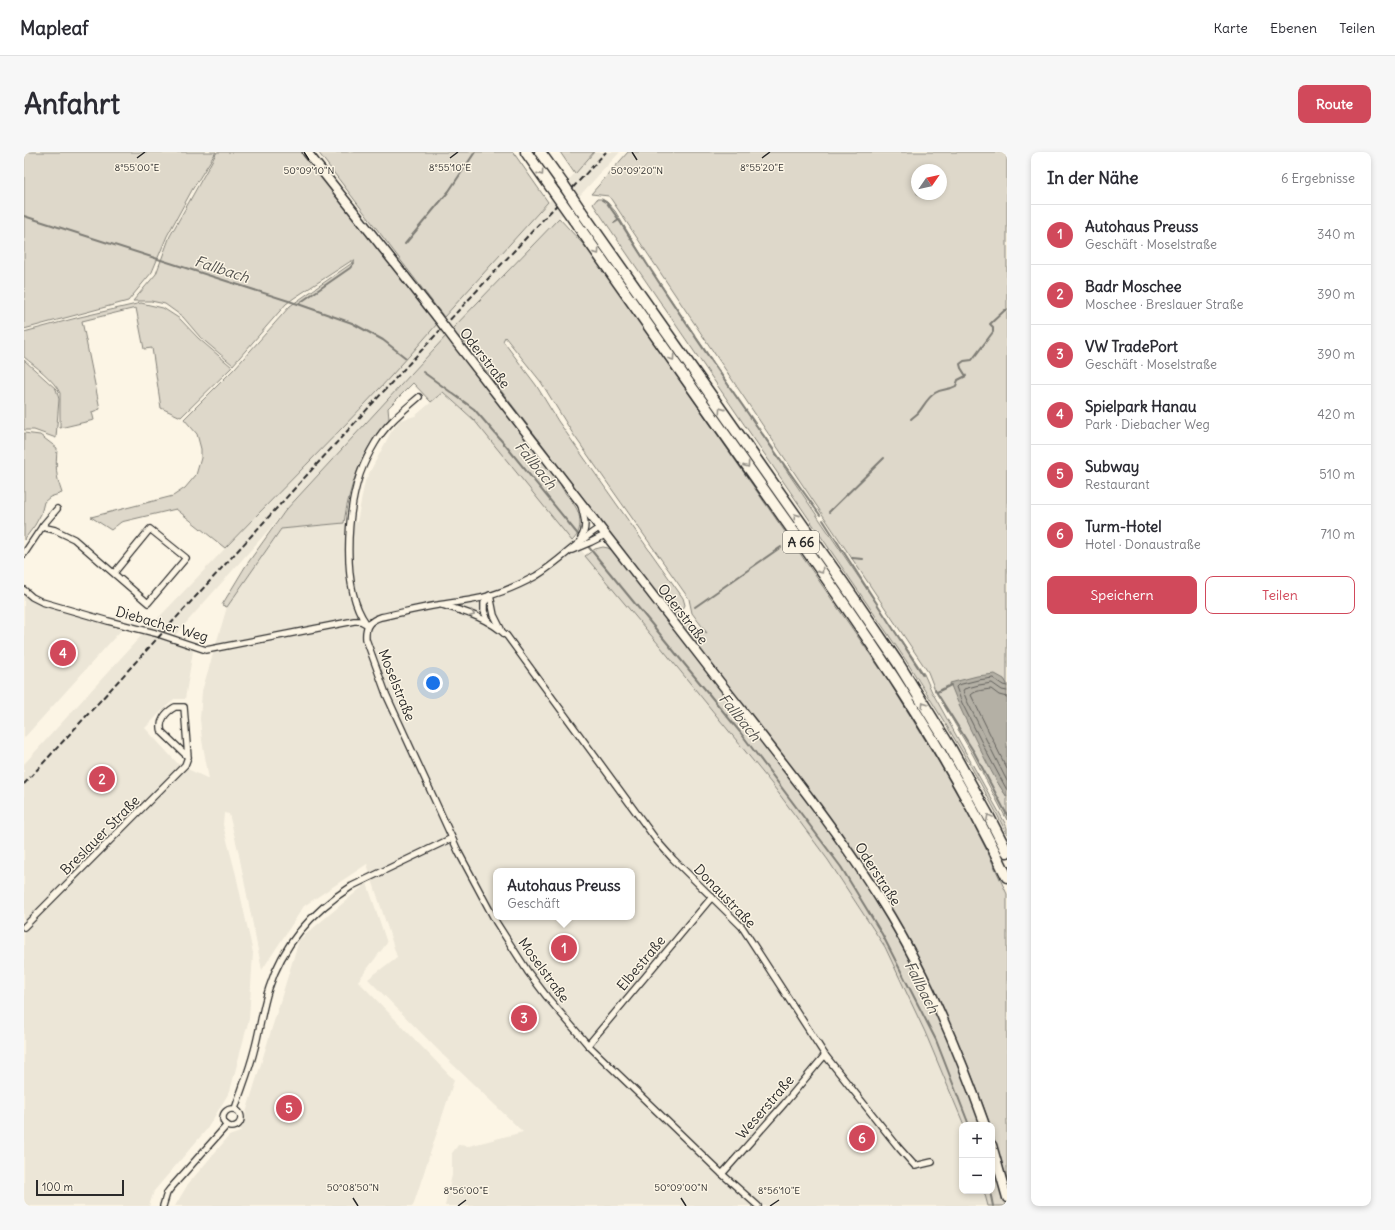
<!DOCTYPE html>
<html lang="de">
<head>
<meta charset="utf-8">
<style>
  body { margin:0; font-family:Delius,sans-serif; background:#f7f7f7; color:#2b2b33 }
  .controls { position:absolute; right:12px; bottom:12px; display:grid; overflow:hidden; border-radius:8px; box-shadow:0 2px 6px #0003 }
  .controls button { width:36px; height:36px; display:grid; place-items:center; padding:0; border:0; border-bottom:1px solid #e1e1e2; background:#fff; color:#2b2b33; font:20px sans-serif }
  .compass { position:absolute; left:887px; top:12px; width:36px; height:36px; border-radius:50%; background:#fff; box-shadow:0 2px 6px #0003; rotate:56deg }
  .scale { position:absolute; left:12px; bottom:10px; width:88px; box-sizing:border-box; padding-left:4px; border:2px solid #2b2b2b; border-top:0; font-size:11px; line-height:14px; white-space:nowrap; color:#2b2b2b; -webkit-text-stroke:3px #fcf5e5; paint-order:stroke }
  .you { position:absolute; left:409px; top:531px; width:14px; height:14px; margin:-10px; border:3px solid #fff; border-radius:50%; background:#1a73e8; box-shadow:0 0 0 6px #1a73e833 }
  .badge { display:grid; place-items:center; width:26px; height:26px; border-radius:50%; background:#d1495b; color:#fff; font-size:13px; font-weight:700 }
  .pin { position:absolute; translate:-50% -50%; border:2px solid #fff; box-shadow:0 1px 4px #0006 }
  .popup { position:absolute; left:469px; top:716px; width:142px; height:52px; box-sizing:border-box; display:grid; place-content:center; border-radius:8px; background:#fff; filter:drop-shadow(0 1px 3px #0005); font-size:13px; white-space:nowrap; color:#7c7c81 }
  .popup b { font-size:15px; color:#2b2b33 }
  .popup::after { content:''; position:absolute; left:50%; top:100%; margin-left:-8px; border:8px solid transparent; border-top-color:#fff }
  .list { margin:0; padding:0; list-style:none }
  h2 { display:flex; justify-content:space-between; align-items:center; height:52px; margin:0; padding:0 16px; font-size:17px }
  h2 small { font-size:13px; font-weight:400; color:#7c7c81 }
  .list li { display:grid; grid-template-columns:26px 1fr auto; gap:12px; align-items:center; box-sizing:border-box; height:60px; padding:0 16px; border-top:1px solid #e1e1e2 }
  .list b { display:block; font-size:15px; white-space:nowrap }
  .list p { margin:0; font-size:13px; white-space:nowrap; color:#7c7c81 }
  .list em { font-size:13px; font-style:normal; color:#7c7c81 }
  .actions { display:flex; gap:8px; padding:12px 16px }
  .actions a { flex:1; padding:9px 0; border:1px solid #d1495b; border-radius:8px; text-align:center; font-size:14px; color:#d1495b }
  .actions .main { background:#d1495b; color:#fff }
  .map { position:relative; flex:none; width:983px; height:1054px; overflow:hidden; border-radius:8px }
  header { display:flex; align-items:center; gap:24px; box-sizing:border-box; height:56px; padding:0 20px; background:#fff; border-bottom:1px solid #e1e1e2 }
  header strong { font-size:19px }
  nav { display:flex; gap:22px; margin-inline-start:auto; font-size:14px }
  .intro { display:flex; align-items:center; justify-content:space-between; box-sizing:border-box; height:96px; padding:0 24px }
  h1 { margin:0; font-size:28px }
  .button { padding:10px 18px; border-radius:8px; background:#d1495b; color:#fff; font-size:14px; font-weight:700 }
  main { display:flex; gap:24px; padding:0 24px }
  aside { flex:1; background:#fff; border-radius:8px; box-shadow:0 2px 6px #0003 }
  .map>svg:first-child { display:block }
  .built { fill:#ece6d7; fill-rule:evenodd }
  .green { fill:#ded8ca; stroke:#84827a; fill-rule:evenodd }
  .water { fill:#b4b0a5; stroke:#7d7b74 }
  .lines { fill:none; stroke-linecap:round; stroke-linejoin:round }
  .shore { stroke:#62605c; stroke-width:1 }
  .stream { stroke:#7d7b74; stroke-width:2 }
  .street-casing { stroke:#2b2b2b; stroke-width:8 }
  .secondary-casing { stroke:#2b2b2b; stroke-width:11 }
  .highway-casing { stroke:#2b2b2b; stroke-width:13 }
  .street { stroke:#fcf5e5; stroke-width:5.5 }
  .secondary { stroke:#fcf5e5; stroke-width:8 }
  .highway { stroke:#fcf5e5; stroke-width:10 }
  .rail { stroke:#2b2b2b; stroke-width:2; stroke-dasharray:6 3; stroke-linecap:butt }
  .secondary-bridge-casing { stroke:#2b2b2b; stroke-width:11; stroke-linecap:butt }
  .highway-bridge-casing { stroke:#2b2b2b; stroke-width:13; stroke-linecap:butt }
  .secondary-bridge { stroke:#fcf5e5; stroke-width:8 }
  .highway-bridge { stroke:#fcf5e5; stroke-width:10 }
  .oneway { stroke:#949088 }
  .ticks { fill:none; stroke:#2b2b2b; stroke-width:1.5 }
  .labels { text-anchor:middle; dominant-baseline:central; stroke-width:3; stroke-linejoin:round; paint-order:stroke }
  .shield { fill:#fcf5e5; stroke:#6a6863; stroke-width:1 }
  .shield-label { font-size:13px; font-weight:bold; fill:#2b2b2b }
  .street-label { font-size:14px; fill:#2b2b2b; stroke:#fcf5e5 }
  .water-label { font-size:15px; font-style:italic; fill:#545350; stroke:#fcf5e5 }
  .ticks-label { font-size:10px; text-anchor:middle; fill:#2b2b2b; stroke:#fcf5e5; stroke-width:3; stroke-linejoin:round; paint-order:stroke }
</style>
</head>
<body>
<header>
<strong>Mapleaf</strong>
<nav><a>Karte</a><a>Ebenen</a><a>Teilen</a></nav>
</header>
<div class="intro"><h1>Anfahrt</h1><a class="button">Route</a></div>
<main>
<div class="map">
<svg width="983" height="1054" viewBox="0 0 983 1054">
  <rect width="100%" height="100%" fill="#fcf5e5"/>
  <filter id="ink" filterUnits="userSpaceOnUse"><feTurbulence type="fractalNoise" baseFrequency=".025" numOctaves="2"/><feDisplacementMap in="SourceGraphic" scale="8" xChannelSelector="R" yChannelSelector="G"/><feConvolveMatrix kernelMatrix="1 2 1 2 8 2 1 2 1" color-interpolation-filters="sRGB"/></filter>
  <g filter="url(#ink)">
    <g class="built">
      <path d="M570,0H596L535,66L428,177L272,347L145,490L166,496L169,499L161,547H150L121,576L155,613L185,627L178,588L176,567L178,539L203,455L257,377L333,370L341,329L367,280L376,268L391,264L419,240L450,268L636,494L747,631L804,708L861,795L901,880L940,973H938V1039H960L964,1054H421L428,1023V1001L432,996L434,993L445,994L499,980L421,905L344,827L373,805L343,712L280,754L238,818L214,698L205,662L200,661L199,673L212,723L229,801L225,867L206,939L183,977L130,1039L125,1054H0V612L117,484L286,308L319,276ZM472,719H608V765H472Z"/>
      <path d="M0,440L14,451L100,475L0,586Z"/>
      <path d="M343,731L363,791L334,829L430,928L389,1054H151L164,1032L205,984L216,980L275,788Z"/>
    </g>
    <g class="green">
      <path d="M0,0H192L168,38L143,84L128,120L104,149L0,177Z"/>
      <path d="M193,0H278L350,89L413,172C347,250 272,322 201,396L152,357L97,370L87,378L67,365L149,344L161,336L172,323L177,306V297L173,282L160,267L211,216L266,154L331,109H327L270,146L262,152L209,213L176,185L159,165L141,152L127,149H109L132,122L146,84Z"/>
      <path d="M294,0H489L524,50L420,165Z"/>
      <path d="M536,0H570L551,22Z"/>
      <path d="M604,0H983V532L980,527L935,553L974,631L983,645V668L949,603L911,538L904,520L585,44L567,42ZM893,18H917V42H893Z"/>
      <path d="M573,47H578L583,50L591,59L625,115L900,522L908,540L981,671L983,676V682C953,621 917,564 881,507L569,52Z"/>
      <path d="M535,66L568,102L866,531L913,607L945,663L964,701L983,742V1028L968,980V973H966C936,887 897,802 847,726C824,691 798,658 772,624C733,573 694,522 655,471L667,472L683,481L668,461L665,447L549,282L517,230L481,185L479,189L512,233L534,269L659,446L661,453L659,457L649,463L459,215L428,177Z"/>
      <path d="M117,151L139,156L156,167L174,186L208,215L157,265L137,256L128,196L120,197L112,156L58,169L76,257L68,260L70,268L36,276V241C30,228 11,214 0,205V180L56,165Z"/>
      <path d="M422,184L458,228L533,324C535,328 536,332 538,336C541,342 547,347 551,354C558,365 558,380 548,389L450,268L419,240L407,250L389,231L364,256L365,267C339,295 325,334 320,371L257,377L203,455L198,453L221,415L261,359Z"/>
      <path d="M0,208L32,237L35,247L32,286L10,278H0Z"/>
      <path d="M0,281L16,283L33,296C32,316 31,321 38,341L26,345L20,350L17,362L11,373L0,388Z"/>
      <path d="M579,395L584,396L591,400L814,689L869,773L911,856L958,973H940L901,880L861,795L804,708L747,631L636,494L561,404L571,397Z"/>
      <path d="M968,1001L982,1054H964L960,1039H968Z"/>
    </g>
    <path class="water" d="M971,522L980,527L983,532V645C971,628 962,609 953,591C943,571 934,552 926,531L953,524Z"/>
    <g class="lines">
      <g class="shore">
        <path d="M983,534L979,533L969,526L954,528L934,533L932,535L938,551L963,601L983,638"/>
        <path d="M983,539L978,538L968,531L955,533L940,537L939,539L943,549L983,629"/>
        <path d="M983,545L975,543L967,537C961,538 952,538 947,543L983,617"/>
      </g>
      <g class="stream">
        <path d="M578,48L583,51L595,68L590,71"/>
        <path d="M0,64L274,152L328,171L359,188L382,206"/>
        <path d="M595,68C658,169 727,267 796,363"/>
        <path d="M381,92L425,39L451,0"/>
        <path d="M274,152L326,116L330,111"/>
        <path d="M399,220L450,257L482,294L556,385"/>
        <path d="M887,267C889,265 892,263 894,261C900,254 903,246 911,241C918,236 923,239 932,234L934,228L942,224L937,216L936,212L940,209L948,208L969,180V175L966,172L981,158H983"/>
        <path d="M805,360L860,306"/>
        <path d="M799,368L899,523"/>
        <path d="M563,393L716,580L817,715L858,782L912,888L945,973"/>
        <path d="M828,406L839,407"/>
        <path d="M671,455L757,395"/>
        <path d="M911,538L950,600L983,663"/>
        <path d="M913,540L927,533"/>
        <path d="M966,1039L969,1054"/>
      </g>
      <g class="street-casing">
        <g id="street">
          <path d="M557,353C560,365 564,375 557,386"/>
          <path d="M18,375L31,378L50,387L124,451L162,406L126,377L90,421"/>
          <path d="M575,376C553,390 535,410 512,424C492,435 470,444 447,448C436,450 425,451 414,453C395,456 376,461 357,465C345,469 341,474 342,487L362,542L435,701L472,770L504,820L523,845L564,893L698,1022L734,1054"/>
          <path d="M548,398L567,390L581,383"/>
          <path d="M0,402L20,372L33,357"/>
          <path d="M0,438L8,445L18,450L84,469L131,481L182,498L330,469H337L344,473"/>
          <path d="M466,443L470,463L477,477"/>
          <path d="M418,453C442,460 464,466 483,484L633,689L649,707L718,775L801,903L875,996L891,1014L908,1010"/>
          <path d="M464,469L460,459V451L466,444"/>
          <path d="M342,471C317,437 323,360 336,322C340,311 345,301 351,291C362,272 379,259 395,245"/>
          <path d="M0,775L161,613L164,605L160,555H151C142,560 134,569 138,580L164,605"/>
          <path d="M564,893L688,745"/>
          <path d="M211,957C217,938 225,919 230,899C236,878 238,857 245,836C259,792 290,758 328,734L428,686"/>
          <circle cx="208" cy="966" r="9"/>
          <path d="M698,1022L760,952L801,903"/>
          <path d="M139,1054L143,1041L146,1037L203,973"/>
        </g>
      </g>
      <g class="secondary-casing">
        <g id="secondary">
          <path d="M283,0L413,165"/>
          <path d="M432,190C513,294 594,399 675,503C738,585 805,665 859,752C902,821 934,897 961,973"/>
          <path d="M968,993L983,1046"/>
        </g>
      </g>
      <g class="highway-casing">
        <g id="highway">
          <path d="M502,0L531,41"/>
          <path d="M516,0L539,32"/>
          <path d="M557,59L820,432L874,511L926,595L965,665L983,700"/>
          <path d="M550,68C621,169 692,269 762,369C843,483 923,598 983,725"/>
        </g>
      </g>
      <use href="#street" class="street"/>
      <use href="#secondary" class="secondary"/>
      <use href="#highway" class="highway"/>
      <path class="rail" d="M0,632L381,216L582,0"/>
      <g class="secondary-bridge-casing">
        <path id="secondary-bridge" d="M413,165L432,190"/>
      </g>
      <g class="highway-bridge-casing">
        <g id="highway-bridge">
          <path d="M539,32L557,59"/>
          <path d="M531,41L550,68"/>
        </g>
      </g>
      <use href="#secondary-bridge" class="secondary-bridge"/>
      <use href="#highway-bridge" class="highway-bridge"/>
    </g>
    <defs><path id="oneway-chevron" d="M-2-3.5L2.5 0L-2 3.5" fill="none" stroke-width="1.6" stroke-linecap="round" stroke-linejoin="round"/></defs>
    <g class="oneway">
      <use href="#oneway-chevron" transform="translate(517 21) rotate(55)"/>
      <use href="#oneway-chevron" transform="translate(573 100) rotate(55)"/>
      <use href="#oneway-chevron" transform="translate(648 206) rotate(55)"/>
      <use href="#oneway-chevron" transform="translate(697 258) rotate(-125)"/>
      <use href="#oneway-chevron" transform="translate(723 313) rotate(55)"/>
      <use href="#oneway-chevron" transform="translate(772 364) rotate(-125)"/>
      <use href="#oneway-chevron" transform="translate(797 419) rotate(55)"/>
      <use href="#oneway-chevron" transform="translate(448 462) rotate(21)"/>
      <use href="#oneway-chevron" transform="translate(900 553) rotate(-122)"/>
      <use href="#oneway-chevron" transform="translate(965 665) rotate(-118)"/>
    </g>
  </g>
  <path class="ticks" d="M280,0L285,8M608,0L613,8M113,6L121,0M426,6L434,0M738,6L746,0M329,1046L334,1054M657,1046L662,1054M434,1054L442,1048M746,1054L755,1048"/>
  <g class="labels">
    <rect class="shield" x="759" y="379" width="36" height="22" rx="3"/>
    <g class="shield-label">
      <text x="777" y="390">A 66</text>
    </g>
    <g class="street-label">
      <text transform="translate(461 206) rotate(52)">Oderstraße</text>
      <text transform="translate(659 462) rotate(52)">Oderstraße</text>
      <text transform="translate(138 472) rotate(16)">Diebacher Weg</text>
      <text transform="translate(373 533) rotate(68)">Moselstraße</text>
      <text transform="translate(76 683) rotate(-45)">Breslauer Straße</text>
      <text transform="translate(854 722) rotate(57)">Oderstraße</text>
      <text transform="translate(701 744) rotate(46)">Donaustraße</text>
      <text transform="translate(617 811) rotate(-50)">Elbestraße</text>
      <text transform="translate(520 818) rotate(54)">Moselstraße</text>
      <text transform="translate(741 955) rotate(-49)">Weserstraße</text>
    </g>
    <g class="water-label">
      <text transform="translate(198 117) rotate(18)">Fallbach</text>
      <text transform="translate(512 313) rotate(51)">Fallbach</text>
      <text transform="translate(716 565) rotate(51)">Fallbach</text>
      <text transform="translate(898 835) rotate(63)">Fallbach</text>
    </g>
  </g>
  <g class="ticks-label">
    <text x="426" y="19">8°55'10"E</text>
    <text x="738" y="19">8°55'20"E</text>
    <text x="113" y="19">8°55'00"E</text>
    <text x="613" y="22">50°09'20"N</text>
    <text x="285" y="22">50°09'10"N</text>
    <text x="329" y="1039">50°08'50"N</text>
    <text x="657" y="1039">50°09'00"N</text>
    <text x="442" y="1042">8°56'00"E</text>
    <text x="755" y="1042">8°56'10"E</text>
  </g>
</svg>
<div class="controls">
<button>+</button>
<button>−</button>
</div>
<svg class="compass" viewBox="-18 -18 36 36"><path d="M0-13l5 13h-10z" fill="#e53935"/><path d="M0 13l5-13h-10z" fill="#7c7c81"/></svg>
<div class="scale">100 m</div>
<div class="you"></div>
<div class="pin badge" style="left:540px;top:796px">1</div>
<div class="popup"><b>Autohaus Preuss</b>Geschäft</div>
<div class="pin badge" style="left:78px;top:627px">2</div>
<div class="pin badge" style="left:500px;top:866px">3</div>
<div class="pin badge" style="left:39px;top:501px">4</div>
<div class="pin badge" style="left:265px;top:956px">5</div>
<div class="pin badge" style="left:838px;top:986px">6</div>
</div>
<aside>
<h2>In der Nähe<small>6 Ergebnisse</small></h2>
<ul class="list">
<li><span class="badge">1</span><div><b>Autohaus Preuss</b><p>Geschäft · Moselstraße</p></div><em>340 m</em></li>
<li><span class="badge">2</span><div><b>Badr Moschee</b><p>Moschee · Breslauer Straße</p></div><em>390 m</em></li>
<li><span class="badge">3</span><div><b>VW TradePort</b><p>Geschäft · Moselstraße</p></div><em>390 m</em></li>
<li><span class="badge">4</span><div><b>Spielpark Hanau</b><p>Park · Diebacher Weg</p></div><em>420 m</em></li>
<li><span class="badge">5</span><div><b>Subway</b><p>Restaurant</p></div><em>510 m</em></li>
<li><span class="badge">6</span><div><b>Turm-Hotel</b><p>Hotel · Donaustraße</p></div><em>710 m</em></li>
</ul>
<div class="actions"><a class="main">Speichern</a><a>Teilen</a></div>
</aside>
</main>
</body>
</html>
